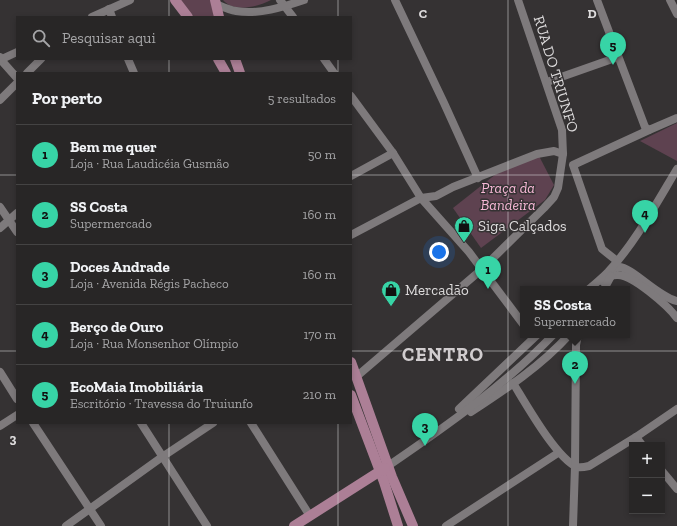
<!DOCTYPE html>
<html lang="pt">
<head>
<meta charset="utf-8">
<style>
  body { margin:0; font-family:"Zilla Slab",serif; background:#302e2e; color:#f1f3f6 }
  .controls { position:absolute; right:12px; bottom:12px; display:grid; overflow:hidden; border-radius:0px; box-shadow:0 2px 6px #0003 }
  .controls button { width:36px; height:36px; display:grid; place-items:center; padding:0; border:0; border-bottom:1px solid #444343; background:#282626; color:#f1f3f6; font:20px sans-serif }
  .you { position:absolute; left:439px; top:252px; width:14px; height:14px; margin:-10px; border:3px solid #fff; border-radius:50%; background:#1a73e8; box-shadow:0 0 0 6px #1a73e833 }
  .badge { display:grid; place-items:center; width:26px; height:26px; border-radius:50%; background:#37d4a6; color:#111; font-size:13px; font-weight:700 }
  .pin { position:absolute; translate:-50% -33px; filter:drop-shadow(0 1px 2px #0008) }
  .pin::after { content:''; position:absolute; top:21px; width:14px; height:12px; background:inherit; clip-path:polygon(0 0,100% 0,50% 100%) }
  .popup { position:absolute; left:520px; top:286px; width:110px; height:52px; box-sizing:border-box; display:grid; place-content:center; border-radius:0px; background:#282626; filter:drop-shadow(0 1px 3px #0005); font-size:13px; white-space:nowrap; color:#a5a5a7 }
  .popup b { font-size:15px; color:#f1f3f6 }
  .popup::after { content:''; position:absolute; left:50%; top:100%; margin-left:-8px; border:8px solid transparent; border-top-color:#282626 }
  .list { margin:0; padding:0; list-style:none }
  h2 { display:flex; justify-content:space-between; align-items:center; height:52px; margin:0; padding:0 16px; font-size:17px }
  h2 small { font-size:13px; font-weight:400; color:#a5a5a7 }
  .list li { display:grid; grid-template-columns:26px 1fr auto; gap:12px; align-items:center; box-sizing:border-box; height:60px; padding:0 16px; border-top:1px solid #444343 }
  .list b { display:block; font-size:15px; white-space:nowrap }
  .list p { margin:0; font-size:13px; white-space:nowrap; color:#a5a5a7 }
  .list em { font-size:13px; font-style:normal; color:#a5a5a7 }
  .icon { flex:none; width:22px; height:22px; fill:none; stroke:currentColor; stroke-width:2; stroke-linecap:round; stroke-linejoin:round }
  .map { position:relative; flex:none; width:677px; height:526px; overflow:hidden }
  .search { position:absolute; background:#282626; box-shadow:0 2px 6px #0003; left:16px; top:16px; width:336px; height:44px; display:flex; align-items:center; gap:10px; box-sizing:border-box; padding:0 14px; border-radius:0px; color:#a5a5a7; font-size:15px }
  .panel { position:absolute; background:#282626; box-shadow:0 2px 6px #0003; left:16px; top:72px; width:336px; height:352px; border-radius:0px }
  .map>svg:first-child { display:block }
  .green { fill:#5e4250 }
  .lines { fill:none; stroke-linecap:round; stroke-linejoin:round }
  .minor { stroke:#7e7a7c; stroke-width:8 }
  .major { stroke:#ac7f96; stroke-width:10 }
  .grid { fill:none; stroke:#dddbdc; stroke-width:1; stroke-opacity:0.55 }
  .labels { text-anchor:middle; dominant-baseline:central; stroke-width:3; stroke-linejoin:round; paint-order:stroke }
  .street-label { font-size:15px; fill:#dddbdc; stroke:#353233 }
  .park-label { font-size:15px; font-style:italic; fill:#f7b8d6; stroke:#353233 }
  .poi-label { font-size:15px; fill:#dddbdc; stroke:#353233; text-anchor:start }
  .district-label { font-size:19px; font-weight:bold; letter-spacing:1px; fill:#d1cdcf; stroke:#353233 }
  .grid-label { font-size:13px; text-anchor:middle; font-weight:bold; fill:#dddbdc; stroke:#353233; stroke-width:3; stroke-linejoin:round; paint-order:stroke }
</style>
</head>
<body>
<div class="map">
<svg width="677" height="526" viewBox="0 0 677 526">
  <rect width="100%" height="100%" fill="#353233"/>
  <g class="green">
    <path d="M181,0H213L214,17H194Z"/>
    <path d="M223,0H271C258,7 234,13 223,0Z"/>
    <path d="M677,123V161L640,141Z"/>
    <path d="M539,156L554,185L545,200L481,248L453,208L496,174Z"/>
  </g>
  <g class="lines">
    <g class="minor">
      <path d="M280,0L293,17"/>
      <path d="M395,0L444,103L478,178"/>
      <path d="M597,0L645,127L649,130L677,118"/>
      <path d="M670,0L677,14"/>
      <path d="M216,4C223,7 229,10 236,11C259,15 283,7 304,0"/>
      <path d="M109,9L112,17"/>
      <path d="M92,17L130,0"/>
      <path d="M0,57L1,60L17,78"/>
      <path d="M128,59L134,73"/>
      <path d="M324,59L334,73"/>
      <path d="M0,60L17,52"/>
      <path d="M27,73L41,59"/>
      <path d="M547,82L618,57"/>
      <path d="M351,96L393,153L421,198L469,252L523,324"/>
      <path d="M0,100L17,83"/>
      <path d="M351,176L393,153"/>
      <path d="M0,207L17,232"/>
      <path d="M0,228L17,213"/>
      <path d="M351,235L421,198L436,196L453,187L537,154L554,151L563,154"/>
      <path d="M617,261L602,249L573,165L649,130"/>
      <path d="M610,271C613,269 616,267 619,267C632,267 658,297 677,301"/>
      <path d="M602,281C606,278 612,275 617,275C632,274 668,306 677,318"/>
      <path d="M589,289C595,284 602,278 608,272C635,243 656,204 677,169"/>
      <path d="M604,289L611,276"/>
      <path d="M0,372L17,399"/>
      <path d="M356,377L481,270L544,208L554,197L558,188L563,154L562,130L518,0"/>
      <path d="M513,383C526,404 556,458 577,467C581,468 585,467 589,466L636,437L677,409"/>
      <path d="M459,409L537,335"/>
      <path d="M471,412C506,389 541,366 569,335"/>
      <path d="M33,423L101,526"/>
      <path d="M141,423L207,526"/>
      <path d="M251,423L310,516"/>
      <path d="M0,426L17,415"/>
      <path d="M636,437L642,445"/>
      <path d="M388,466C445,427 505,385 553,335"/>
      <path d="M662,471L677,489"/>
      <path d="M66,526L162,457L213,423"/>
      <path d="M446,526L558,453"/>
      <path d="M573,526L575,466L576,345L578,335"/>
    </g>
    <g class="major">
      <path d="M175,0L188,17"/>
      <path d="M215,0L219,17"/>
      <path d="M218,59L226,73"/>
      <path d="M235,59L240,73"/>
      <path d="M351,362L392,477L413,526"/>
      <path d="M351,395L384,482L398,526"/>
      <path d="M294,526L385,468"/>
    </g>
  </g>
  <path class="grid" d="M169,0V17M338,0V17M508,0V526M169,59V73M338,59V73M0,175H17M351,175H677M0,351H17M351,351H677M169,423V526M338,423V526"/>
  <defs>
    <g id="shop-pin" transform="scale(1)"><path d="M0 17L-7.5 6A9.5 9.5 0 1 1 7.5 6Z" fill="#37d4a6" stroke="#353233"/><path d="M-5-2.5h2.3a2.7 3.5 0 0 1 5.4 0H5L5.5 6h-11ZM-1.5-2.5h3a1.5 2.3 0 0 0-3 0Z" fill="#111"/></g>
  </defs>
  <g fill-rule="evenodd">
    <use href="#shop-pin" x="464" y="226"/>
    <use href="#shop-pin" x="391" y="290"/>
  </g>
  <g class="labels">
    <g class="street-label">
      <text transform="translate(556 74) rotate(73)">RUA DO TRIUNFO</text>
    </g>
    <g class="park-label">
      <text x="508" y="188">Praça da<tspan x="508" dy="17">Bandeira</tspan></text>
    </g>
    <g class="poi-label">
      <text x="478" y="226">Siga Calçados</text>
      <text x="405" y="290">Mercadão</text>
    </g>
    <g class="district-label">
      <text x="443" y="354">CENTRO</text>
    </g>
  </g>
  <g class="grid-label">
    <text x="423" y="18">C</text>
    <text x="592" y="18">D</text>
    <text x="13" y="443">3</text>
  </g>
</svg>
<div class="controls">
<button>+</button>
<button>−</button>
</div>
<div class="you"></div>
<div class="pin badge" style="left:488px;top:289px">1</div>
<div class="pin badge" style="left:575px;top:384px">2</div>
<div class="popup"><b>SS Costa</b>Supermercado</div>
<div class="pin badge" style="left:425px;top:446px">3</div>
<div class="pin badge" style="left:645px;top:233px">4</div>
<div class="pin badge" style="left:613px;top:65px">5</div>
<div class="search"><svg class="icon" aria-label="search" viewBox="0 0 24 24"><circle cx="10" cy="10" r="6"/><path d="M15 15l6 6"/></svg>Pesquisar aqui</div>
<section class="panel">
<h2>Por perto<small>5 resultados</small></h2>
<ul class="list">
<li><span class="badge">1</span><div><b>Bem me quer</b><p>Loja · Rua Laudicéia Gusmão</p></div><em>50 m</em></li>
<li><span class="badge">2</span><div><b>SS Costa</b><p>Supermercado</p></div><em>160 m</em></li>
<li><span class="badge">3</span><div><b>Doces Andrade</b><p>Loja · Avenida Régis Pacheco</p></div><em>160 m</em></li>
<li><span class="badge">4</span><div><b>Berço de Ouro</b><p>Loja · Rua Monsenhor Olímpio</p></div><em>170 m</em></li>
<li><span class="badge">5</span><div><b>EcoMaia Imobiliária</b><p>Escritório · Travessa do Truiunfo</p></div><em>210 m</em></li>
</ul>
</section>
</div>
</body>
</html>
